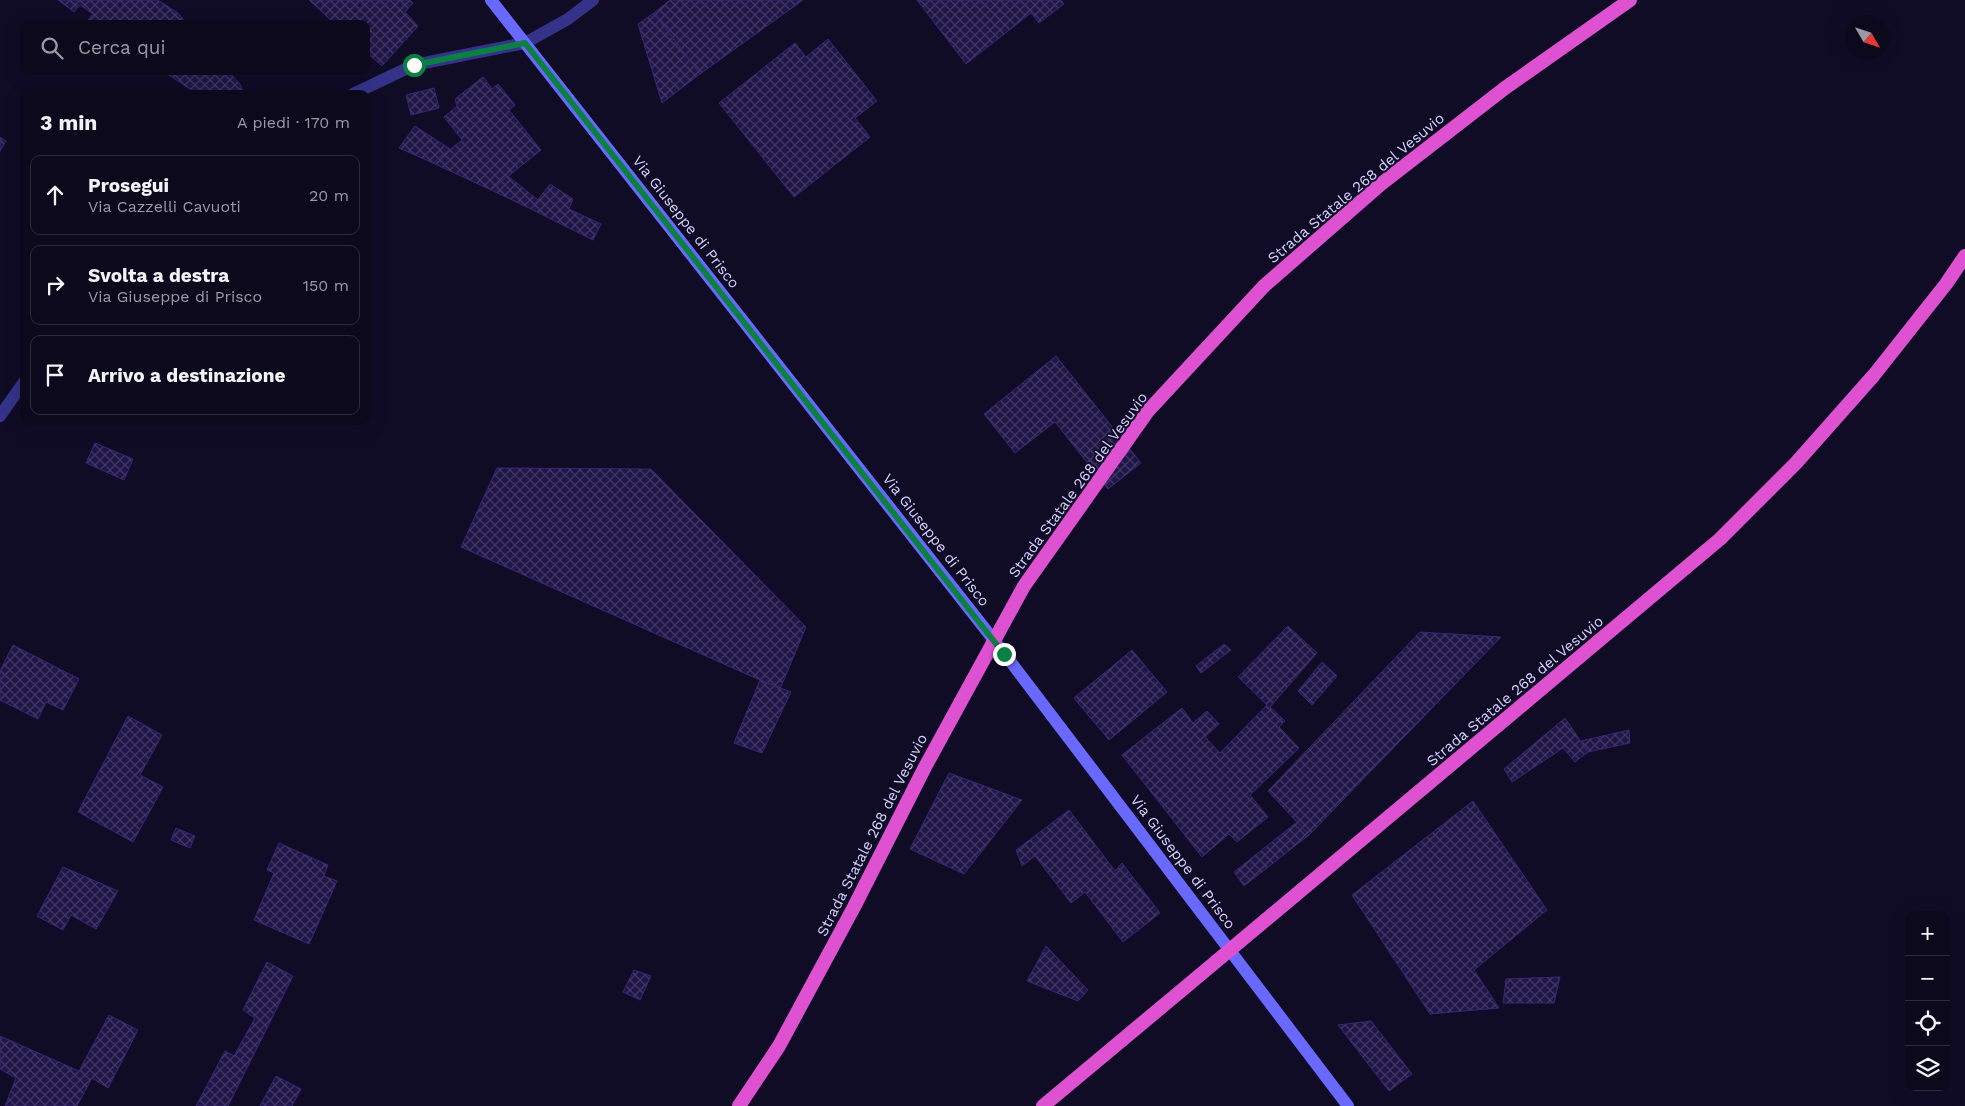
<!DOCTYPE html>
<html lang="it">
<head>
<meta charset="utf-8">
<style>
  body { margin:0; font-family:"Work Sans",sans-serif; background:#151225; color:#f1f3f6 }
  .controls { position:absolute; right:15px; bottom:15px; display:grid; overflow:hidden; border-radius:10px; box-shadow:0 5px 20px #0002 }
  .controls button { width:45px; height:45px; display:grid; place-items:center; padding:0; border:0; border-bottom:1px solid #2c2a3b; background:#0c091c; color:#f1f3f6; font:25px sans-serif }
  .compass { position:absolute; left:1845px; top:15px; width:45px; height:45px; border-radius:50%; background:#0c091c; box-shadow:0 5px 20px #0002; rotate:129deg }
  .stop { position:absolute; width:15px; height:15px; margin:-11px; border:4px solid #0b8043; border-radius:50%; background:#fff }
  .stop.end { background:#0b8043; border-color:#fff; box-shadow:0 1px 5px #0008 }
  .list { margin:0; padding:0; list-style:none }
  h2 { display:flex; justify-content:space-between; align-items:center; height:65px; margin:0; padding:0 20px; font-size:21px }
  h2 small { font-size:16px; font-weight:400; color:#9a9aa3 }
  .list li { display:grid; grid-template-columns:32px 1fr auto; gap:15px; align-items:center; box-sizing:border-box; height:80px; margin:0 10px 10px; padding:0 10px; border:1px solid #2c2a3b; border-radius:10px }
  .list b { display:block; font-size:19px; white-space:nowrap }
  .list p { margin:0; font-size:16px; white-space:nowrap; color:#9a9aa3 }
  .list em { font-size:16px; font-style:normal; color:#9a9aa3 }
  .icon { flex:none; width:28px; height:28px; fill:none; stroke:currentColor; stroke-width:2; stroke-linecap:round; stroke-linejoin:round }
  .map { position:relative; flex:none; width:1965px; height:1106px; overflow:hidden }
  .search { position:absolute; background:#0c091c; box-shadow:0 5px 20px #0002; left:20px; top:20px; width:350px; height:55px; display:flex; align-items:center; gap:12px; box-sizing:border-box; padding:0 18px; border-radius:10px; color:#9a9aa3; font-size:19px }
  .panel { position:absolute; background:#0c091c; box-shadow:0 5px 20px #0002; left:20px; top:90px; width:350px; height:335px; border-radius:10px }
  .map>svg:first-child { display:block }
  .building { fill:url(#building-cross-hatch); stroke:#352777 }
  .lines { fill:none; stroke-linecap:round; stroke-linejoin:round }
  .minor { stroke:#353389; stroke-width:12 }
  .secondary { stroke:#6968ff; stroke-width:12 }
  .trunk { stroke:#de52d2; stroke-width:14 }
  .trunk-bridge { stroke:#de52d2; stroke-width:14 }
  .route { stroke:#0b8043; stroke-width:6 }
  .labels { text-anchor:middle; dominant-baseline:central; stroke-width:4; stroke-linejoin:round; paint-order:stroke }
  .street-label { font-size:15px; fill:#d5d1ff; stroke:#100c26 }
</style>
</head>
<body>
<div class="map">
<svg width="1965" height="1106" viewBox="0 0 1965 1106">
  <defs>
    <pattern id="building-cross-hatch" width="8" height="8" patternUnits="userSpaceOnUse" patternTransform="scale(1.25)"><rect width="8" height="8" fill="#201748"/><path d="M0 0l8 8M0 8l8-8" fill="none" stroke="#403863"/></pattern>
  </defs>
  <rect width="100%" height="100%" fill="#100c26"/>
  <g class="building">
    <path d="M58,0H158L178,13L187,24H91L87,21L93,14L80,5L74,12Z"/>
    <path d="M309,0H410L413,3L405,12L418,26L382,66L366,52V24H335Z"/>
    <path d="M670,0H803L700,74L654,13Z"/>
    <path d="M917,0H1061L1064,4L1039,23L1031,13L966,64Z"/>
    <path d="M654,13L700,74L662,103L638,24Z"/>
    <path d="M828,39L877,101L855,118L870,137L794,197L719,103L795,43L806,57Z"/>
    <path d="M163,71H228L240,84L244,94H197Z"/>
    <path d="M483,77L492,89L498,84L515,105L509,110L541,150L491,190L433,163L462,140L444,117L457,106L455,99Z"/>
    <path d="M434,88L439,108L411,115L406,95Z"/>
    <path d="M415,126L450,149L433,163L399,148Z"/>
    <path d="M0,137L6,141L0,151Z"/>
    <path d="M508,176L538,200L531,209L491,190Z"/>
    <path d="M550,184L573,199L569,209L601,224L593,240L531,209Z"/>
    <path d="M1056,356L1141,463L1108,489L1055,422L1015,453L984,414Z"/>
    <path d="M95,443L133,459L124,480L86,463Z"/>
    <path d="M497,468L651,469L806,627L780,689L461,547Z"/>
    <path d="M1288,626L1317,653L1270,707L1285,721L1279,727L1299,748L1250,795L1268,817L1237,842L1229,834L1202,857L1122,755L1182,708L1193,723L1207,711L1219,724L1205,737L1220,753L1267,705L1238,677Z"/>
    <path d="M1420,632L1501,637L1309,835L1268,791Z"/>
    <path d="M1224,644L1231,650L1201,673L1196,666Z"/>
    <path d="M13,645L79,679L63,710L46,702L38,719L0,700V671Z"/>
    <path d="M1132,650L1167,692L1109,740L1074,698Z"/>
    <path d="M1322,662L1337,676L1312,705L1298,691Z"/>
    <path d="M760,680L791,692L762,753L734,743Z"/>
    <path d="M128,716L162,735L140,775L163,787L133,842L78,812Z"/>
    <path d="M1565,718L1588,752L1575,762L1563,748L1512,782L1504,769Z"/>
    <path d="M1629,730L1630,743L1588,752L1581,741Z"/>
    <path d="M949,773L1022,800L964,874L910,849Z"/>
    <path d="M1473,801L1547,910L1474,970L1499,1008L1430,1014L1352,895Z"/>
    <path d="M1069,810L1115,871L1122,863L1160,913L1123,942L1085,892L1071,903L1035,856L1022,866L1016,850Z"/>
    <path d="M1297,822L1309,835L1244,886L1234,872Z"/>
    <path d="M176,828L195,836L190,848L171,840Z"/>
    <path d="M279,843L328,865L324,876L337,881L309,944L254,920L274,873L267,870Z"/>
    <path d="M63,867L118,891L96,929L71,915L63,930L37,916Z"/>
    <path d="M1046,946L1088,990L1078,1001L1027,981Z"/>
    <path d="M267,962L293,976L249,1064L234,1056L255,1018L243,1010Z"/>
    <path d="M634,970L651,976L640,1000L623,992Z"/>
    <path d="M1560,977L1554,1003H1503L1506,979Z"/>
    <path d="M109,1015L138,1030L108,1088L92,1078L77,1106H5L16,1078L0,1069V1036L79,1071Z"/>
    <path d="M1371,1021L1412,1074L1389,1091L1338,1025Z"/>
    <path d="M225,1051L249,1064L228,1106H196Z"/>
    <path d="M276,1076L301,1089L292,1106H260Z"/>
  </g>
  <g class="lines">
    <g class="minor">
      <path d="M353,94L414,65L525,43L568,19L593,0"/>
      <path d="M0,416L24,382"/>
    </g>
    <path class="secondary" d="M491,0L1004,653L1348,1106"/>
    <g class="trunk">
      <path d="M1533,696L1720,539L1796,463L1874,375L1946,284L1965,256"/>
      <path d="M1043,1106L1188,985"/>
    </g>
    <g class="trunk-bridge">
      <path d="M1188,985L1533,696"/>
      <path d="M739,1106L779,1046L854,907L925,767L1024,586L1148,411L1264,286L1381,184L1505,88L1630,0"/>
    </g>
  </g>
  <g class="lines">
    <path class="route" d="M414,65L525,43L1004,654"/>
  </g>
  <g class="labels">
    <g class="street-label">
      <text transform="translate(1356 188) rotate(-40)">Strada Statale 268 del Vesuvio</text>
      <text transform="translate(686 222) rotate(52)">Via Giuseppe di Prisco</text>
      <text transform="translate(1078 485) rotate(-54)">Strada Statale 268 del Vesuvio</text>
      <text transform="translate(936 540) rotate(52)">Via Giuseppe di Prisco</text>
      <text transform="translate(1515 691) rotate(-40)">Strada Statale 268 del Vesuvio</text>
      <text transform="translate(872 835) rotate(-63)">Strada Statale 268 del Vesuvio</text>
      <text transform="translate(1183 862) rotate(53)">Via Giuseppe di Prisco</text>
    </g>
  </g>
</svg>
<div class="controls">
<button>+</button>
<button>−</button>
<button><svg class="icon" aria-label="locate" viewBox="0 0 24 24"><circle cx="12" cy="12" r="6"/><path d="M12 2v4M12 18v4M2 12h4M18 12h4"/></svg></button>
<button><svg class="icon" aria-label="layers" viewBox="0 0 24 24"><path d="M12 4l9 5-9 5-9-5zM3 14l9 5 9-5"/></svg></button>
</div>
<svg class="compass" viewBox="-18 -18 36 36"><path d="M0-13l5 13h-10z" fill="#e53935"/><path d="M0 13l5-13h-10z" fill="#9a9aa3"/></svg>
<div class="stop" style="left:414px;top:65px"></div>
<div class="stop end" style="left:1004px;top:654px"></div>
<div class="search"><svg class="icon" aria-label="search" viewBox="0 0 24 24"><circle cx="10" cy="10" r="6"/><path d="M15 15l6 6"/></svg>Cerca qui</div>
<section class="panel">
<h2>3 min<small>A piedi · 170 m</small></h2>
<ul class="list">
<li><svg class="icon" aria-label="ahead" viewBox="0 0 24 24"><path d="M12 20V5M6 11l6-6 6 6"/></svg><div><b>Prosegui</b><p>Via Cazzelli Cavuoti</p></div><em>20 m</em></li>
<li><svg class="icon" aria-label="right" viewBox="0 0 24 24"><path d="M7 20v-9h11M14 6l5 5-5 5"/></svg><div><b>Svolta a destra</b><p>Via Giuseppe di Prisco</p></div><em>150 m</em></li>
<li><svg class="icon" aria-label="arrive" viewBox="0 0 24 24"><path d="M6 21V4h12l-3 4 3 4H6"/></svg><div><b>Arrivo a destinazione</b></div></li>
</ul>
</section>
</div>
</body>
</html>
